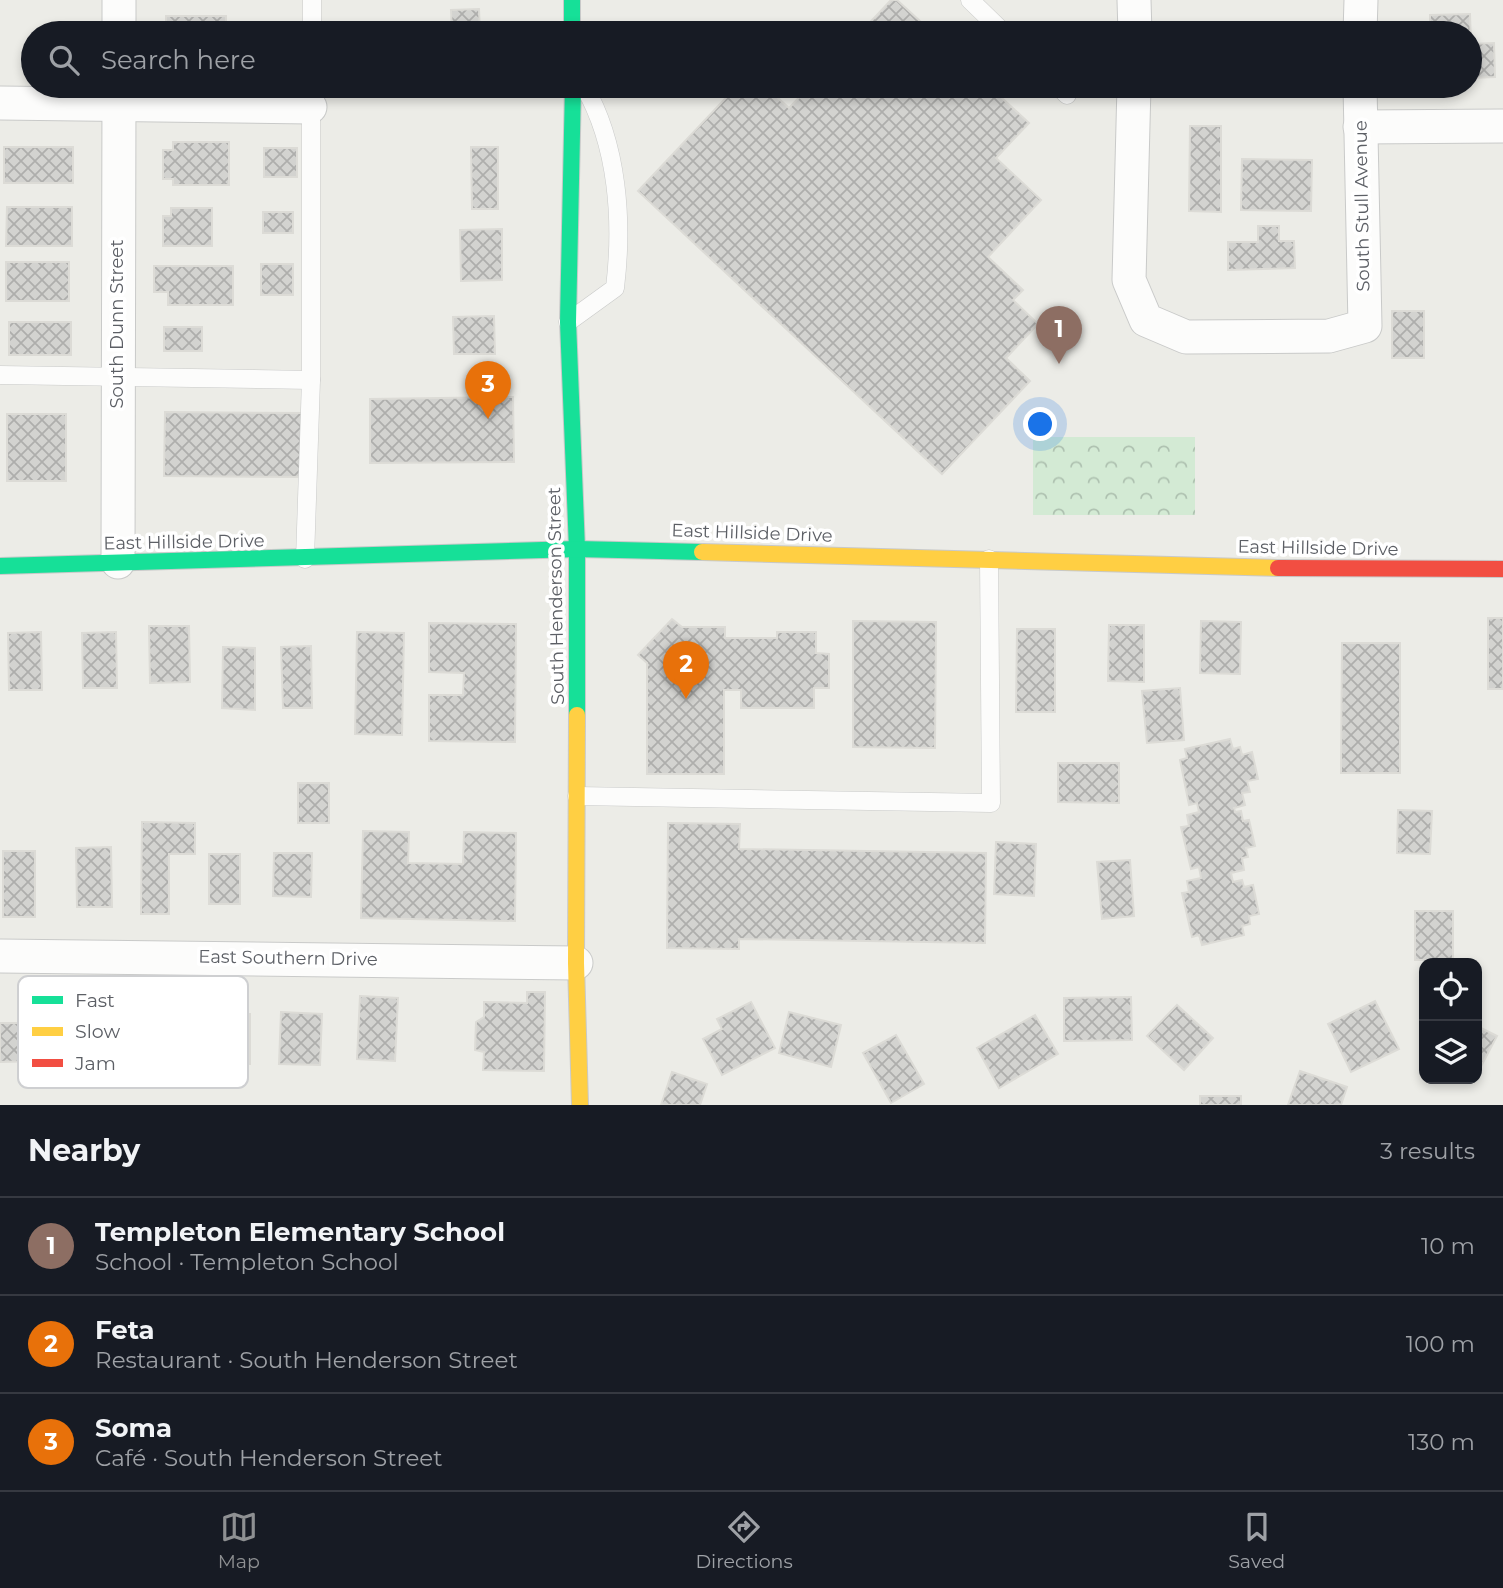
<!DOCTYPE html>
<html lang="en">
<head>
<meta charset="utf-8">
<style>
  body { margin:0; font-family:Montserrat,sans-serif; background:#242831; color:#f1f3f6 }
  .controls { position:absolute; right:21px; bottom:21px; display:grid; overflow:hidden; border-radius:14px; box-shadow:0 4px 10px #0003 }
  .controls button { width:63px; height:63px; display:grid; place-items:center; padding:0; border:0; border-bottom:2px solid #363941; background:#171b24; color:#f1f3f6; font:35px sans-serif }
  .you { position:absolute; left:1041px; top:425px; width:24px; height:24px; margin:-18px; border:5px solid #fff; border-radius:50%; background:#1a73e8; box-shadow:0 0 0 10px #1a73e833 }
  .badge { display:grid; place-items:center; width:46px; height:46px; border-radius:50%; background:#8e9092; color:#fff; font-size:23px; font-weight:700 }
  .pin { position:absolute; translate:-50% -58px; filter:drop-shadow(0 2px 4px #0008) }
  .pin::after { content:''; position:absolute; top:37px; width:24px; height:21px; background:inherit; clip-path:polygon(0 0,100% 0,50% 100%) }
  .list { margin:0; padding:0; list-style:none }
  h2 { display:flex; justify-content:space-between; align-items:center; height:91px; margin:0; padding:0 28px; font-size:30px }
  h2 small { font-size:23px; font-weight:400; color:#9ea1a6 }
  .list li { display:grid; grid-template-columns:46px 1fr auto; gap:21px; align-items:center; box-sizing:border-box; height:98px; padding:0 28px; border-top:2px solid #363941 }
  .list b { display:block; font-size:26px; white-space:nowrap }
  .list p { margin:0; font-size:23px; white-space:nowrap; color:#9ea1a6 }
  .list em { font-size:23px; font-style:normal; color:#9ea1a6 }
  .icon { flex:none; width:38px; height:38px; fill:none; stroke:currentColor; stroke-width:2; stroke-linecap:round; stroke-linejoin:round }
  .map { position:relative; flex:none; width:1503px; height:1105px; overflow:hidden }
  .search { position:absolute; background:#171b24; box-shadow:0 4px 10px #0003; left:21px; right:21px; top:21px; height:77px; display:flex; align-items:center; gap:18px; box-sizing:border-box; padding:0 24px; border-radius:38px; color:#9ea1a6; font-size:26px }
  .sheet { height:385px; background:#171b24 }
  nav { display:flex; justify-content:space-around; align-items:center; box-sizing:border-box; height:98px; border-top:2px solid #363941; background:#171b24; font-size:19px; color:#9ea1a6 }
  nav a { display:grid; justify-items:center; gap:4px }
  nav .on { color:#8e9092 }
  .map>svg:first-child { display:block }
  .park { fill:url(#park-crowns) }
  .building { fill:url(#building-cross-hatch); stroke:#dcdbd6; stroke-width:2 }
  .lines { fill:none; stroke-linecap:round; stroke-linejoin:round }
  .lane-casing { stroke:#c9cac9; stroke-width:19 }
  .street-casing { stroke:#c9cac9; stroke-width:35 }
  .fast-casing { stroke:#c8c9c9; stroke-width:18 }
  .slow-casing { stroke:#c8c9c9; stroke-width:18 }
  .jam-casing { stroke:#c8c9c9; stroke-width:18 }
  .lane { stroke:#fcfcfb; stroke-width:18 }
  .street { stroke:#fcfcfb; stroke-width:33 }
  .fast { stroke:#16e098; stroke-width:16 }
  .slow { stroke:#ffcf43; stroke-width:16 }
  .jam { stroke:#f24e42; stroke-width:16 }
  .labels { text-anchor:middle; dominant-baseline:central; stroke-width:7; stroke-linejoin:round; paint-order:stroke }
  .street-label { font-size:18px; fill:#5c5f65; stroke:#fff }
  .key { fill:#fff; stroke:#cecfd1; stroke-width:2 }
  .key-label { font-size:19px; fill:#5c5f65 }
</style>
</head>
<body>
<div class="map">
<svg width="1503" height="1105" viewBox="0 0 1503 1105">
  <defs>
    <pattern id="park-crowns" width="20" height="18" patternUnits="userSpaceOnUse" patternTransform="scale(1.75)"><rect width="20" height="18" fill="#d3ead4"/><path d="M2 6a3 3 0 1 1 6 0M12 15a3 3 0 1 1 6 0" fill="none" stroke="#aec1b0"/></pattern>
    <pattern id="building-cross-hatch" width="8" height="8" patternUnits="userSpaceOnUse" patternTransform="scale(1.75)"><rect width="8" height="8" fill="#d3d3d0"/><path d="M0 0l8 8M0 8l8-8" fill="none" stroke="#aeaeac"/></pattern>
  </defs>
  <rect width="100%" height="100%" fill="#ecece7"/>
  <path class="park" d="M1195,437V515H1033V437Z"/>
  <g class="building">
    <path d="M891,0H897L933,33H860Z"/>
    <path d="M479,9L480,33H452L451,10Z"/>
    <path d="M1470,14L1471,44L1494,43L1495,77L1470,78V33H1430V15Z"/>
    <rect x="166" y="16" width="60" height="17"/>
    <rect x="1234" y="27" width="48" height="6"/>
    <rect x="259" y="29" width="28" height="4"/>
    <path d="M737,86H765L789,108L810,86H989L1029,123L996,158L1041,200L988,257L1023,290L1013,300L1038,324L1006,358L1030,381L942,474L638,191Z"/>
    <path d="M1190,126H1221V212L1189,211Z"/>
    <path d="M173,142H229V185H173V179H163V150H173Z"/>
    <rect x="4" y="147" width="69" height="36"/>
    <path d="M471,147H498V209H472Z"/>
    <rect x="264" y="148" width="33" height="29"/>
    <path d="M1242,159L1312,160L1311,211L1241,210Z"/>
    <path d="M7,207H72V246H6Z"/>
    <path d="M171,208H212V246H163V216H171Z"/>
    <rect x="263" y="212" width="30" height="21"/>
    <path d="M1258,226H1279V241H1294L1295,268L1228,270V242H1258Z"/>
    <path d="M502,229V280L461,281L460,230Z"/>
    <rect x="6" y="262" width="63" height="39"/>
    <rect x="261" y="264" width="32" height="31"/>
    <path d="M154,266H233V305H168V292H154Z"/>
    <rect x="1392" y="311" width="32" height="47"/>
    <path d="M494,316L495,354H454L453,317Z"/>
    <rect x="9" y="322" width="62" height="33"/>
    <rect x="164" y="327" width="38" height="24"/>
    <path d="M513,397L514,462L370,463V399Z"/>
    <path d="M165,412L304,413V477L164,476Z"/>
    <rect x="7" y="414" width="59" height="67"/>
    <rect x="1488" y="618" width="15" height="71"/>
    <path d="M672,619L682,627H725V638H777V632H816V653L829,654V688H814V708H741V690H724V774H647V663L638,655Z"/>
    <path d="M853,621L936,622L935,748L853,747Z"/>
    <path d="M1201,621L1241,622L1240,674L1200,673Z"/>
    <path d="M429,623L516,624L515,742L429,741V695H463L464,673L429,672Z"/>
    <path d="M1109,625H1144V682L1108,681Z"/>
    <path d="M149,626H189L190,682L150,683Z"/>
    <path d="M1017,629H1055V712H1016Z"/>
    <path d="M41,632L42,690H9L8,633Z"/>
    <path d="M116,632L117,688H83L82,633Z"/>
    <path d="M357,632L404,633L402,735L355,734Z"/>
    <path d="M1342,643H1400V773H1341Z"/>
    <path d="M311,646L312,708H283L281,647Z"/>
    <path d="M223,647L255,648V710L222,708Z"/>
    <path d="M1180,688L1184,740L1147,743L1142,691Z"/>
    <path d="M1230,739L1233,749L1240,747L1242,755L1252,752L1258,779L1247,781L1250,792L1242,793L1245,805L1234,808L1235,812L1241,811L1243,821L1249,820L1255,846L1246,848L1248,857L1242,858L1244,870L1231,873L1233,882L1242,880L1244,887L1253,885L1259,914L1249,916L1250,924L1242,926L1244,935L1202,945L1199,935L1192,937L1182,893L1189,892L1187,881L1201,878L1199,867L1191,869L1181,827L1189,826L1187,815L1199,812L1197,803L1189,805L1180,760L1187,758L1185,749Z"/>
    <path d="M1058,763H1119V803L1058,802Z"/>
    <rect x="298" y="783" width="31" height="40"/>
    <path d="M1398,810L1432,811L1430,854L1397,853Z"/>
    <path d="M142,822L195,823V854H169V914H141Z"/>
    <path d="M668,823L740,824L739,849L986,853L985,943L739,939V949L667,948Z"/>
    <path d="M363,831L409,832L408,863L463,864L464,832L516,833L515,921L361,918Z"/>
    <path d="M996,842L1036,844L1034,896L994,894Z"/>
    <path d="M111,847L112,907H77L76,848Z"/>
    <rect x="3" y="851" width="32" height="66"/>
    <path d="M274,853H312L311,897L273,896Z"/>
    <rect x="209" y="854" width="31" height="50"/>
    <path d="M1130,860L1134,916L1102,919L1097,862Z"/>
    <rect x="1415" y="911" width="38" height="49"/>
    <path d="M527,992H545L544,1071L483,1070L484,1052L475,1050L476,1022L484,1017V1002L527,1003Z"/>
    <path d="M360,996L398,998L395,1061L357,1059Z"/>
    <path d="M1131,997L1132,1040L1064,1041V998Z"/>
    <path d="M1375,1001L1399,1049L1351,1072L1328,1024Z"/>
    <path d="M751,1002L775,1048L722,1075L703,1039L722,1029L717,1019Z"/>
    <path d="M1177,1005L1213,1038L1184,1070L1147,1036Z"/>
    <path d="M281,1012L322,1014L320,1065L279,1064Z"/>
    <path d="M789,1012L841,1025L831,1067L779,1053Z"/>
    <path d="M213,1014H250V1064L213,1063Z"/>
    <path d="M1035,1015L1058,1054L999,1088L977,1048Z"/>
    <path d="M0,1023H39L40,1061L0,1062Z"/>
    <path d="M1477,1026L1497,1036L1478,1072L1477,1071Z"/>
    <path d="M896,1035L924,1084L891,1103L863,1053Z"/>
    <path d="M1300,1071L1347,1087L1341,1105H1288Z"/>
    <path d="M672,1072L707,1084L700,1105H661Z"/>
    <rect x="1200" y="1096" width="41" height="9"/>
  </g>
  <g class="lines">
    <g class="lane-casing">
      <g id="lane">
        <path d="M970,0L1004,33"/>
        <path d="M312,33V0"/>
        <path d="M1058,86L1067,95"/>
        <path d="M568,322L615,288C623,221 618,145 584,86"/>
        <path d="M0,375L311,380"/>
        <path d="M305,559L311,380V86"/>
        <path d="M577,796L991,803L989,559"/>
      </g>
    </g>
    <g class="street-casing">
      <g id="street">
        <path d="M1134,0L1135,33"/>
        <path d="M119,33V0"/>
        <path d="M1360,33L1361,0"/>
        <path d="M1134,86L1129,280L1146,320L1186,337L1329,336L1365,326L1360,86"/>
        <path d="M0,103L310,107"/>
        <path d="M1360,127L1503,126"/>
        <path d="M118,562L119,86"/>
        <path d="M0,956L576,963"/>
      </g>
    </g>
    <g class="fast-casing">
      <g id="fast">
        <path d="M572,0V33"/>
        <path d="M573,86L568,322L577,549V715"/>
        <path d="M0,566L577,549L702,552"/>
      </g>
    </g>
    <g class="slow-casing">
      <g id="slow">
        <path d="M702,552L1278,568"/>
        <path d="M577,715L576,963L580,1105"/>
      </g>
    </g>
    <g class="jam-casing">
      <path id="jam" d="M1278,568L1503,569"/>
    </g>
    <use href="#lane" class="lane"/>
    <use href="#street" class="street"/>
    <use href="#fast" class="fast"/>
    <use href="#slow" class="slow"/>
    <use href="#jam" class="jam"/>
  </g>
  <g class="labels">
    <g class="street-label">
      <text transform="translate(1362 206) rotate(-91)">South Stull Avenue</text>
      <text transform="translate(117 324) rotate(-90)">South Dunn Street</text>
      <text transform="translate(752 533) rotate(2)">East Hillside Drive</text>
      <text transform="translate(184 542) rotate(-1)">East Hillside Drive</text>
      <text transform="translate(1318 548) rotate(1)">East Hillside Drive</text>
      <text transform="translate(556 596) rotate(-91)">South Henderson Street</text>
      <text transform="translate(288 958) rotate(1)">East Southern Drive</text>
    </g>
  </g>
  <rect x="18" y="976" width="230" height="112" rx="10" class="key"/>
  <rect x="32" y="996" width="31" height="8" fill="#16e098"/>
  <rect x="32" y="1027" width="31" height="9" fill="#ffcf43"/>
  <rect x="32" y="1059" width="31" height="8" fill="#f24e42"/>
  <g class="key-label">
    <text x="75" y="1007">Fast</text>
    <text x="75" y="1038">Slow</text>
    <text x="75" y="1070">Jam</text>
  </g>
</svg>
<div class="controls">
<button><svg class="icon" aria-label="locate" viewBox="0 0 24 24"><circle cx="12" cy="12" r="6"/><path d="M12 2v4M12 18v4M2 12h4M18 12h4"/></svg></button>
<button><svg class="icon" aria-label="layers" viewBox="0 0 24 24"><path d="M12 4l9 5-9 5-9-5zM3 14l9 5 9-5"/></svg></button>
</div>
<div class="you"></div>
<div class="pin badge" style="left:1059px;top:364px;background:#8d6e63">1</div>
<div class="pin badge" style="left:686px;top:699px;background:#e8710a">2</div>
<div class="pin badge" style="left:488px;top:419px;background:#e8710a">3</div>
<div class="search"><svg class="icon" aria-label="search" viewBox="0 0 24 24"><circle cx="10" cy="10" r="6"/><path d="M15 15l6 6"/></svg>Search here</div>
</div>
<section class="sheet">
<h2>Nearby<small>3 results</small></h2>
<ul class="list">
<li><span class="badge" style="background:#8d6e63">1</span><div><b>Templeton Elementary School</b><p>School · Templeton School</p></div><em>10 m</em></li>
<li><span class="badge" style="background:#e8710a">2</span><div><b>Feta</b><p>Restaurant · South Henderson Street</p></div><em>100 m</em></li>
<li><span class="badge" style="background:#e8710a">3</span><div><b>Soma</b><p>Café · South Henderson Street</p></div><em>130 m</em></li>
</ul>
</section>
<nav>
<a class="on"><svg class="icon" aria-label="map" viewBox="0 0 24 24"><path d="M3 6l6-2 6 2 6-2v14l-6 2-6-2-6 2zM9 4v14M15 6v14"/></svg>Map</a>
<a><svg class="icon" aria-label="directions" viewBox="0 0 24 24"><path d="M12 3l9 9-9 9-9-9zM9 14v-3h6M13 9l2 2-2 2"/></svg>Directions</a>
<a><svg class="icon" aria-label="saved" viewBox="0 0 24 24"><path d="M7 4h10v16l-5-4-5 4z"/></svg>Saved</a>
</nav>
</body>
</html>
